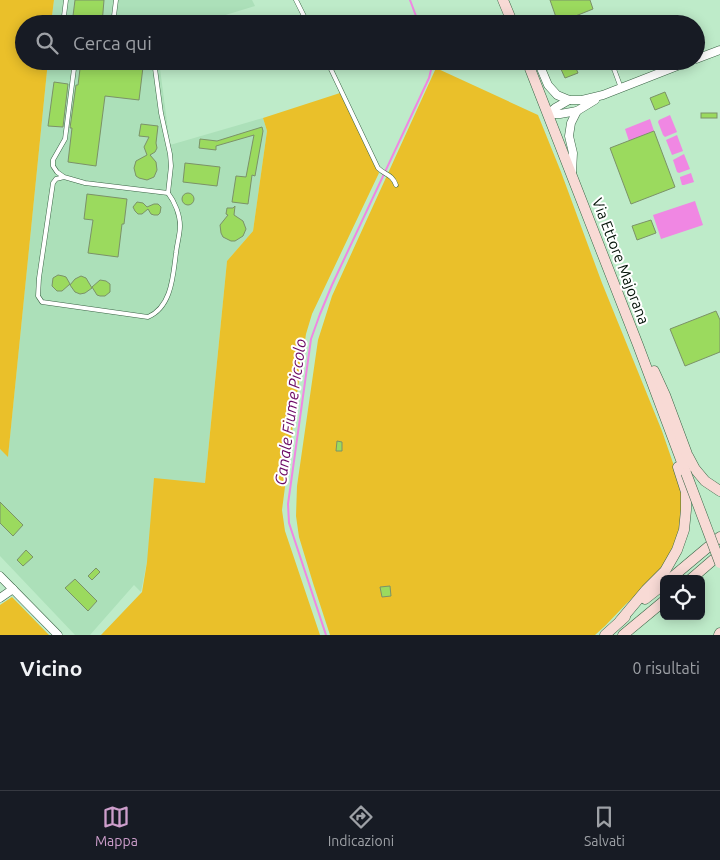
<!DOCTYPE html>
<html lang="it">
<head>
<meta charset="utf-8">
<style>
  body { margin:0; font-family:Ubuntu,sans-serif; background:#242831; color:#f1f3f6 }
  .controls { position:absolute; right:15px; bottom:15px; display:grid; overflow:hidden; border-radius:8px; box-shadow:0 2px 12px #0003 }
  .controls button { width:45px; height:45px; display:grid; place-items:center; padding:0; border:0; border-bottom:1px solid #363941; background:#171b24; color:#f1f3f6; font:25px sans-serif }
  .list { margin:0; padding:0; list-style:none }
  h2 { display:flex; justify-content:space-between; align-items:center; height:65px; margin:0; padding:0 20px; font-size:21px }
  h2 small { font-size:16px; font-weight:400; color:#9ea1a6 }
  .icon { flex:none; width:28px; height:28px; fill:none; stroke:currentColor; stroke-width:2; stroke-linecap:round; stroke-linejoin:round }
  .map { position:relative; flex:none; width:720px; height:635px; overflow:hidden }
  .search { position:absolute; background:#171b24; box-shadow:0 2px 12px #0003; left:15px; right:15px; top:15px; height:55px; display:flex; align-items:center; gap:12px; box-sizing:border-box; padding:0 18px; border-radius:28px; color:#9ea1a6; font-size:19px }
  .sheet { height:155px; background:#171b24 }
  nav { display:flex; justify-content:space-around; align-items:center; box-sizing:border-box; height:70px; border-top:1px solid #363941; background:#171b24; font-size:14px; color:#9ea1a6 }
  nav a { display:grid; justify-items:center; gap:2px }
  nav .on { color:#cd9ecb }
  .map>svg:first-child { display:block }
  .built { fill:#ace0b9 }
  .green { fill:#eac02a }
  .water { fill:#f087e3 }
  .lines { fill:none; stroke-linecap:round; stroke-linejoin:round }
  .stream { stroke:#f087e3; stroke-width:2 }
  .building { fill:#9bda5e; stroke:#7b9268 }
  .lane-casing { stroke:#3a6345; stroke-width:5 }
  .street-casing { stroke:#3a6345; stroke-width:9 }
  .secondary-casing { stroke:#3a6345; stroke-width:11 }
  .lane { stroke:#fff; stroke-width:4 }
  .street { stroke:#fff; stroke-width:8 }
  .secondary { stroke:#f8dad5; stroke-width:10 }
  .secondary-bridge-casing { stroke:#3a6345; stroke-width:11; stroke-linecap:butt }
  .secondary-bridge { stroke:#f8dad5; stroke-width:10 }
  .labels { text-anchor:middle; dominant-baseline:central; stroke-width:4; stroke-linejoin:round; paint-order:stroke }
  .street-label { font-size:15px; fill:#031207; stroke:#fff }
  .water-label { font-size:16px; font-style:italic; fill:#6b0964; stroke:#fff }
</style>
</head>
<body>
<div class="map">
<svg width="720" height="635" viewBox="0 0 720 635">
  <rect width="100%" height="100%" fill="#beebc9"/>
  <g class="built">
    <path d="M54,0H252L255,6L196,24H51Z"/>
    <path d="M48,61H159L170,145L263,118L267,131L253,231L227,261L205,483L147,562L141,592L134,585L90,635H75L0,556V449L8,456Z"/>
  </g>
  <g class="green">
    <path d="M0,0H54L51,24H24V61H48L8,457L0,449Z"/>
    <path d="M436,68L538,115L561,172L602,283L662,431L683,492L681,530L663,567L651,581L626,604L605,626L595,635H330L313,583L299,537L296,516L297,486L318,340L332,296Z"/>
    <path d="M340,93L379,173L312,314L306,334L298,387L282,510L285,531L320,635H101L142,592L147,562L154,478L205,483L227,261L253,231L267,131L263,118Z"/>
    <path d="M12,597L49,635H0V605Z"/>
  </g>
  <g class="water">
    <path d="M670,115L677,132L665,137L663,135L658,122L659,120Z"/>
    <path d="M650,119L654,131L629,141L625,129Z"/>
    <path d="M677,135L683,151L672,155L666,140Z"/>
    <path d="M684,154L690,169L679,173L677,172L673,160Z"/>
    <path d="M691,173L694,182L684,185H682L680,178V177Z"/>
    <path d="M695,201L703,225L661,239L653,215Z"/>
  </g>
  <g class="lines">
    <g class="stream">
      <path d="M410,0L419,24"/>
      <path d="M326,635L289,523L288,504L311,339L320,314L332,285L429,78L431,70L432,61"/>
    </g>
  </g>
  <g class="building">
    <path d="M75,0H104L102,24H72Z"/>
    <path d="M550,0H590L593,9L558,23Z"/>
    <path d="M81,61H100L143,67L139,100L105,96L96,166L68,162L72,128H70L76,85H78Z"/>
    <path d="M215,61H225L226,66L217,68Z"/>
    <path d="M566,61H573L578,73L565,78L560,67L567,64Z"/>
    <path d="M54,82L68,84L63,127L48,126Z"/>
    <path d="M665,92L670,104L655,110L650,98Z"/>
    <rect x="701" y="113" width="16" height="5"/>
    <path d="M141,124L158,126L156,143L157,148L155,152L150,155L156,162L157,170L154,177L147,180L139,178L136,176L134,168L136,161L147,155L144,147L149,137L139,136Z"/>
    <path d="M262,127L263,131L255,176L252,175L248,204L232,202L236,176L246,177L254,135L216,146V150L199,148L200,139L217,141Z"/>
    <path d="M654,131L675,187L631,204L610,148Z"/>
    <path d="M185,163L220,167L217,186L183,182Z"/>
    <circle cx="188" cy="199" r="6"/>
    <path d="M87,194L127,199L124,224H122L118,257L88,253L93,220L84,219Z"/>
    <path d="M137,202L143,203L147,207L154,204H158L161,207L160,213L158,215H154L151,214L148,209L142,214H138L135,211L133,207Z"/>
    <path d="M235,206L234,215L243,221L246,229L243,236L235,241H231L223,237L221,233L220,225L228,215L226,214L227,208H233Z"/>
    <path d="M651,220L656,233L637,240L632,226Z"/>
    <path d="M58,275L63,276L66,277L70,284L62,291H57L52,286L53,278Z"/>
    <path d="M81,276L86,278L92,288L85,293L80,294L75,292L70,285L75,279Z"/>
    <path d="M100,280L106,281L110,284V292L105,296H100L97,295L92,287Z"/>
    <path d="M716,311L720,320V352L685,366L670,329Z"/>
    <path d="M337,441L342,442V451H336Z"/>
    <path d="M0,502L23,525L13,536L0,523Z"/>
    <path d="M26,550L33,557L23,566L17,560Z"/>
    <path d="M96,568L100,572L92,580L88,576Z"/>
    <path d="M75,579L97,601L88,611L65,588Z"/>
    <path d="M390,586L391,596L382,597L380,587Z"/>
  </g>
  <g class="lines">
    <g class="lane-casing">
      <g id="lane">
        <path d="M296,0L308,24"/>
        <path d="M582,22L583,24"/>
        <path d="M63,24L66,0"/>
        <path d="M113,24L116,0"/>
        <path d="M154,61L161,113L170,154L171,166L168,193"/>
        <path d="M327,61L378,168C385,175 392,174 396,185"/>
        <path d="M603,61L614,69L621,88"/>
        <path d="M64,177L56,179L53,183L39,278L38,296L42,302L148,317C172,307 173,275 176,253C177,244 180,234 180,226C180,215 175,202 168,193L85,183L64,177L57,172L53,166V160L65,139L75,61"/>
      </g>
    </g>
    <g class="street-casing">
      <g id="street">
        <path d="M696,59L720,50"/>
        <path d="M535,61L540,66L548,85L557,95L569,100H582L603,95L690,61"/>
        <path d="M548,114H560L577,111L595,100"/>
        <path d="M548,114L555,108L569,100"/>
        <path d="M572,172L573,153L569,136L571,123L577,111"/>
        <path d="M0,576L58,635"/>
        <path d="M0,598L13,589"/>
      </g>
    </g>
    <g class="secondary-casing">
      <g id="secondary">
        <path d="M503,0L513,24"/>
        <path d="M527,61L638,345L686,473"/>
        <path d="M654,371L665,395L687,454L695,469L705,481L720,491"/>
        <path d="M670,579L720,537"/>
        <path d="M691,579L720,554"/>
        <path d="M645,599L664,584"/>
        <path d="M620,621L646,590L665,571L677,550L684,530L686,510V492L678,467"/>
        <path d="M605,635L625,617"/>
        <path d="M623,635L664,601"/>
        <path d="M719,635L720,633"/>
      </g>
    </g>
    <use href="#lane" class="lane"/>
    <use href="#street" class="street"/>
    <use href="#secondary" class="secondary"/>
    <g class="secondary-bridge-casing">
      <path id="secondary-bridge" d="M686,473L720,563"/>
    </g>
    <use href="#secondary-bridge" class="secondary-bridge"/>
  </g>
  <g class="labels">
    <g class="street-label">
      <text transform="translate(621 261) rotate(69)">Via Ettore Majorana</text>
    </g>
    <g class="water-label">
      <text transform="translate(290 412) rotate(-82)">Canale Fiume Piccolo</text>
    </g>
  </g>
</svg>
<div class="controls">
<button><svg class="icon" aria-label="locate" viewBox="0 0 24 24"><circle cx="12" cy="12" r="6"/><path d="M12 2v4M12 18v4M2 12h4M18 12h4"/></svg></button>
</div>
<div class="search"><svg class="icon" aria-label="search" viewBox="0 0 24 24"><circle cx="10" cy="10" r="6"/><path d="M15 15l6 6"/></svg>Cerca qui</div>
</div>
<section class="sheet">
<h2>Vicino<small>0 risultati</small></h2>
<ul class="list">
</ul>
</section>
<nav>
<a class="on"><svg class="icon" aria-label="map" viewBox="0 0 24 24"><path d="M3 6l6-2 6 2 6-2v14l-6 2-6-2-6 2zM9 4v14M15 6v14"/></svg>Mappa</a>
<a><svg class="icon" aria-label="directions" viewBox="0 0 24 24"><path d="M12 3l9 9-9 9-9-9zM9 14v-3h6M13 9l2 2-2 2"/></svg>Indicazioni</a>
<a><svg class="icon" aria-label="saved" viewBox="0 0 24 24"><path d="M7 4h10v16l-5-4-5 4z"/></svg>Salvati</a>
</nav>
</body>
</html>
